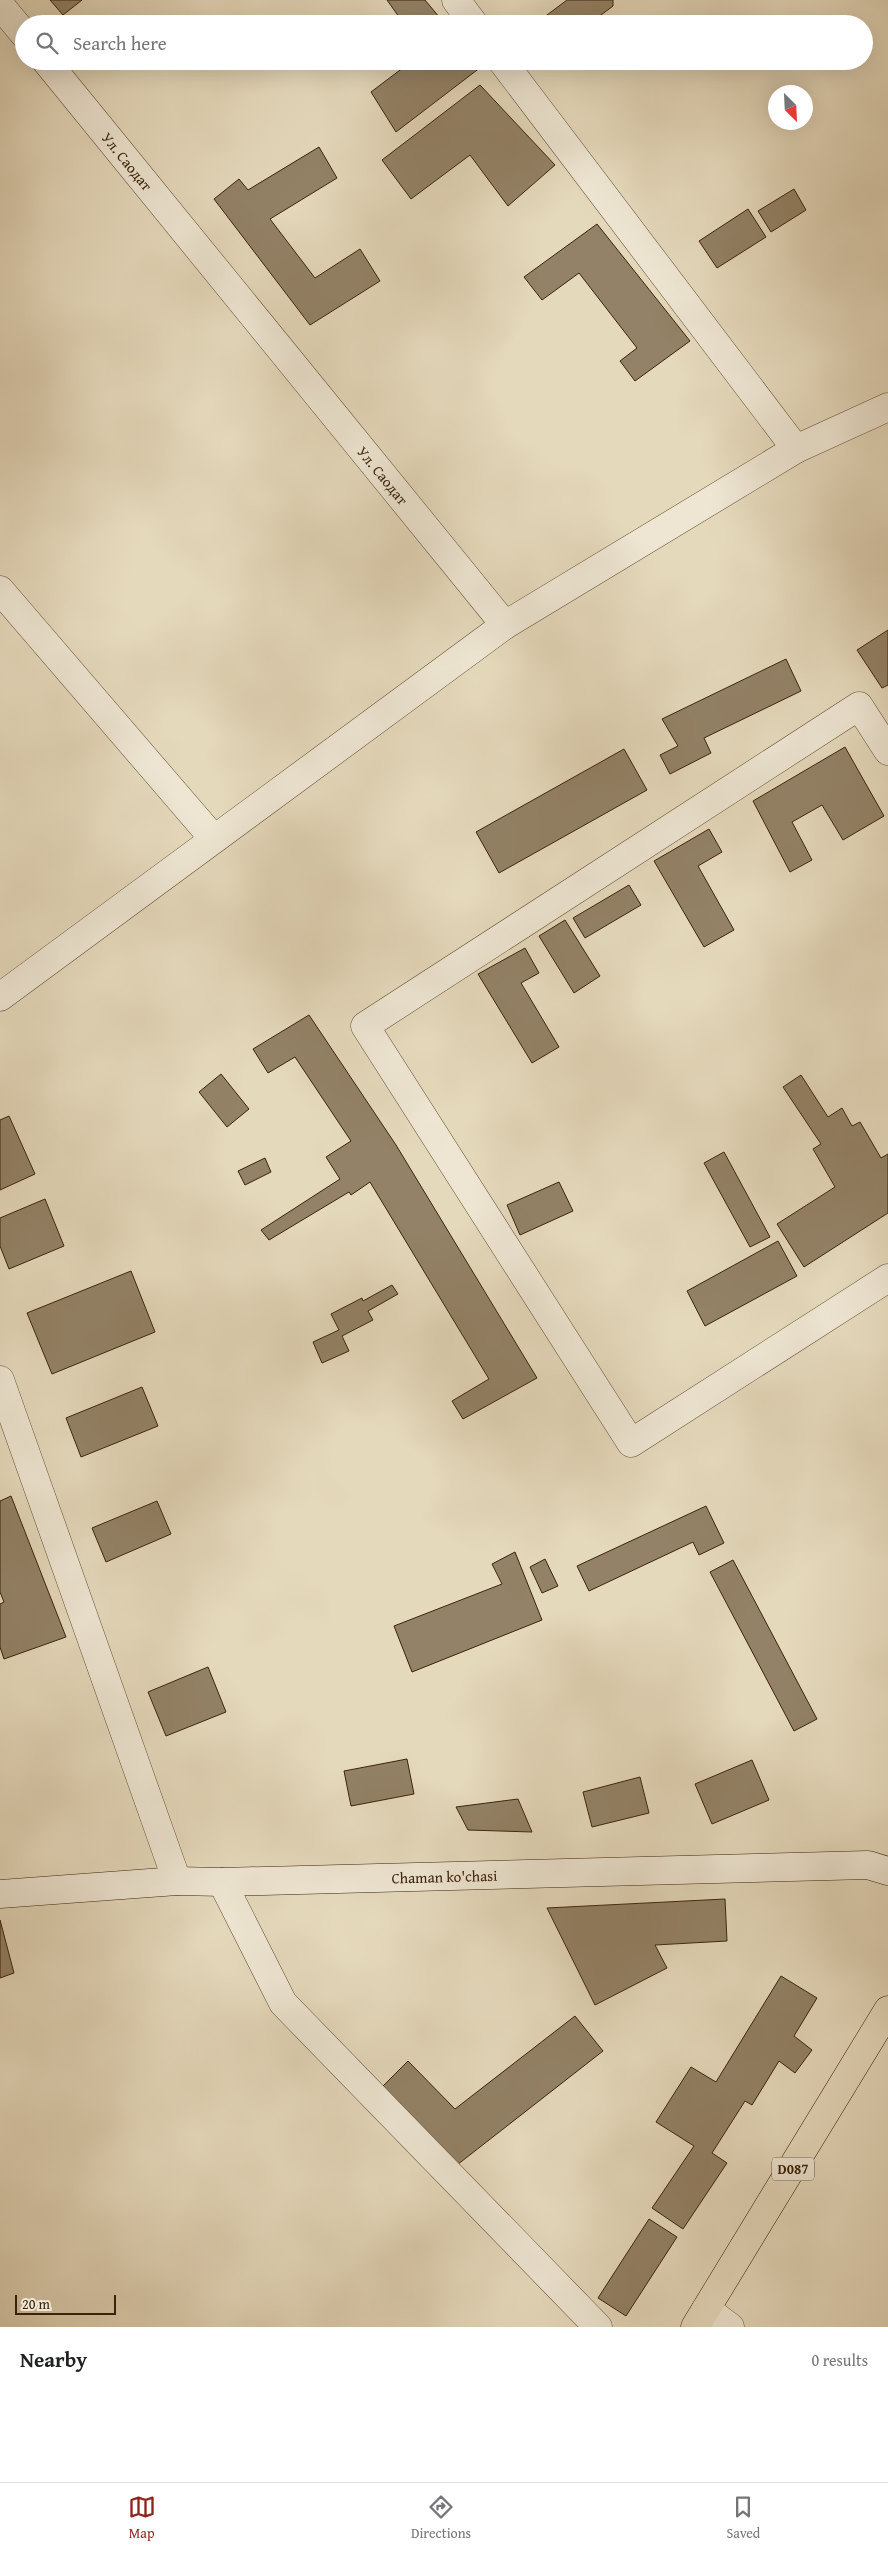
<!DOCTYPE html>
<html lang="en">
<head>
<meta charset="utf-8">
<style>
  body { margin:0; font-family:"Gentium Book Plus",serif; background:#f6f6f6; color:#202124 }
  .compass { position:absolute; left:768px; top:85px; width:45px; height:45px; border-radius:50%; background:#fff; box-shadow:0 5px 20px #0002; rotate:156deg }
  .scale { position:absolute; left:15px; bottom:12px; width:101px; box-sizing:border-box; padding-left:5px; border:2px solid #3b230b; border-top:0; font-size:14px; line-height:18px; white-space:nowrap; color:#3b230b; -webkit-text-stroke:4px #eee6d3; paint-order:stroke }
  .list { margin:0; padding:0; list-style:none }
  h2 { display:flex; justify-content:space-between; align-items:center; height:65px; margin:0; padding:0 20px; font-size:21px }
  h2 small { font-size:16px; font-weight:400; color:#757577 }
  .icon { flex:none; width:28px; height:28px; fill:none; stroke:currentColor; stroke-width:2; stroke-linecap:round; stroke-linejoin:round }
  .map { position:relative; flex:none; width:888px; height:2327px; overflow:hidden }
  .search { position:absolute; background:#fff; box-shadow:0 5px 20px #0002; left:15px; right:15px; top:15px; height:55px; display:flex; align-items:center; gap:12px; box-sizing:border-box; padding:0 18px; border-radius:28px; color:#757577; font-size:19px }
  .sheet { height:155px; background:#fff }
  nav { display:flex; justify-content:space-around; align-items:center; box-sizing:border-box; height:70px; border-top:1px solid #e0e0e0; background:#fff; font-size:14px; color:#757577 }
  nav a { display:grid; justify-items:center; gap:2px }
  nav .on { color:#8f2418 }
  .map>svg:first-child { display:block }
  .building { fill:#938267; stroke:#3b230b }
  .lines { fill:none; stroke-linecap:round; stroke-linejoin:round }
  .street-casing { stroke:#665037; stroke-width:29 }
  .secondary-casing { stroke:#3b230b; stroke-width:29 }
  .primary-casing { stroke:#3b230b; stroke-width:29 }
  .street { stroke:#eee6d3; stroke-width:28 }
  .secondary { stroke:#eee6d3; stroke-width:28 }
  .primary { stroke:#e5d9bc; stroke-width:28 }
  .labels { text-anchor:middle; dominant-baseline:central; stroke-width:5; stroke-linejoin:round; paint-order:stroke }
  .shield { fill:#eee6d3; stroke:#715e47; stroke-width:1 }
  .shield-label { font-size:14px; font-weight:bold; fill:#3b230b }
  .street-label { font-size:15px; fill:#3b230b; stroke:#eee6d3 }
</style>
</head>
<body>
<div class="map">
<svg width="888" height="2327" viewBox="0 0 888 2327">
  <rect width="100%" height="100%" fill="#e5d9bc"/>
  <filter id="stains"><feTurbulence type="fractalNoise" baseFrequency=".004" numOctaves="4"/><feColorMatrix values="0 0 0 0 .2 0 0 0 0 .09 0 0 0 0 .02 0 0 0 .5 -.17"/></filter>
  <radialGradient id="worn" r=".72"><stop offset=".6" stop-color="#630" stop-opacity="0"/><stop offset="1" stop-color="#630" stop-opacity=".3"/></radialGradient>
  <g class="building">
    <path d="M50,0H82L63,15Z"/>
    <path d="M387,0H425L445,24H404Z"/>
    <path d="M567,0H613V6L589,24H535Z"/>
    <path d="M412,61H476L481,67L396,132L371,92Z"/>
    <path d="M480,85L555,165L508,206L470,155L411,199L382,160Z"/>
    <path d="M319,147L337,178L270,219L315,278L360,249L380,281L310,325L214,199L239,179L248,190Z"/>
    <path d="M794,189L806,210L771,232L758,211Z"/>
    <path d="M748,209L766,237L717,268L699,241Z"/>
    <path d="M597,224L690,341L635,381L620,361L637,348L579,273L542,300L524,277Z"/>
    <path d="M888,630V685L882,688L857,650Z"/>
    <path d="M786,659L801,691L704,738L711,753L670,774L660,755L678,746L662,719Z"/>
    <path d="M845,747L884,816L843,840L822,805L792,822L812,860L790,872L753,801Z"/>
    <path d="M624,749L647,790L499,873L476,832Z"/>
    <path d="M709,829L722,852L698,866L734,930L704,947L654,861Z"/>
    <path d="M629,885L641,905L585,938L573,918Z"/>
    <path d="M565,920L600,976L574,993L539,936Z"/>
    <path d="M525,948L539,973L521,983L559,1047L532,1063L478,974Z"/>
    <path d="M309,1015L396,1145L537,1378L463,1419L452,1401L489,1379L370,1182L351,1195L349,1192L269,1240L261,1230L340,1179L326,1157L351,1141L295,1057L268,1073L253,1049Z"/>
    <path d="M221,1074L249,1109L227,1127L199,1092Z"/>
    <path d="M801,1075L828,1117L842,1108L852,1126L860,1122L881,1158L888,1154V1213L804,1267L777,1224L835,1187L813,1149L821,1144L783,1087Z"/>
    <path d="M9,1116L35,1174L0,1190V1120Z"/>
    <path d="M724,1152L770,1237L750,1247L704,1163Z"/>
    <path d="M265,1158L271,1172L245,1185L238,1171Z"/>
    <path d="M559,1182L573,1211L520,1235L507,1205Z"/>
    <path d="M45,1199L64,1246L9,1269L0,1246V1218Z"/>
    <path d="M778,1241L797,1276L705,1326L687,1291Z"/>
    <path d="M131,1271L155,1332L52,1374L27,1313Z"/>
    <path d="M392,1285L398,1294L368,1311L373,1320L342,1336L349,1351L322,1363L313,1342L339,1330L331,1314L362,1298L363,1301Z"/>
    <path d="M142,1387L158,1426L81,1457L66,1418Z"/>
    <path d="M11,1496L66,1637L4,1659L0,1647V1604L4,1602L0,1592V1501Z"/>
    <path d="M157,1501L171,1534L106,1562L92,1528Z"/>
    <path d="M706,1506L724,1543L699,1555L693,1542L589,1591L577,1566Z"/>
    <path d="M515,1552L542,1620L412,1672L394,1626L502,1584L492,1564Z"/>
    <path d="M545,1559L558,1586L542,1593L530,1567Z"/>
    <path d="M733,1560L817,1719L794,1731L710,1572Z"/>
    <path d="M208,1667L226,1712L166,1736L148,1692Z"/>
    <path d="M407,1759L414,1794L351,1806L344,1771Z"/>
    <path d="M752,1760L769,1800L712,1824L695,1784Z"/>
    <path d="M640,1777L649,1813L592,1827L583,1792Z"/>
    <path d="M518,1799L532,1832L468,1830L456,1807Z"/>
    <path d="M725,1899L727,1941L655,1945L667,1968L595,2005L547,1908Z"/>
    <path d="M0,1920L14,1973L0,1978Z"/>
    <path d="M781,1976L817,1998L794,2036L812,2050L795,2073L779,2061L752,2105L745,2101L712,2153L727,2163L683,2229L652,2208L694,2146L656,2122L691,2067L716,2082Z"/>
    <path d="M575,2016L603,2051L457,2165L382,2087L408,2061L455,2109Z"/>
    <path d="M649,2219L677,2237L626,2316L598,2298Z"/>
  </g>
  <g class="lines">
    <g class="street-casing">
      <g id="street">
        <path d="M456,0L474,24"/>
        <path d="M0,5L24,34"/>
        <path id="s1" d="M46,61L505,625L796,449"/>
        <path d="M502,61L796,449L888,407"/>
        <path d="M0,590L214,839"/>
        <path d="M888,751L859,706L365,1026L631,1443L888,1278"/>
        <path d="M0,997L505,625"/>
        <path d="M0,1380L177,1881"/>
        <path d="M222,1882L283,2003L598,2327"/>
        <path d="M706,2309L730,2327"/>
      </g>
    </g>
    <g class="secondary-casing">
      <g id="secondary">
        <path id="s2" d="M0,1894L177,1881L222,1882L868,1865L888,1871"/>
      </g>
    </g>
    <g class="primary-casing">
      <path id="primary" d="M695,2327L888,2010"/>
    </g>
    <use href="#street" class="street"/>
    <use href="#secondary" class="secondary"/>
    <use href="#primary" class="primary"/>
  </g>
  <g class="labels">
    <rect class="shield" x="772" y="2157.5" width="42" height="23" rx="4"/>
    <g class="shield-label">
      <text x="793" y="2169">D087</text>
    </g>
    <g class="street-label">
      <text stroke="none"><textPath href="#s1" startOffset="129">Ул. Саодат</textPath></text>
      <text stroke="none"><textPath href="#s1" startOffset="534">Ул. Саодат</textPath></text>
      <text stroke="none"><textPath href="#s2" startOffset="445">Chaman ko'chasi</textPath></text>
    </g>
  </g>
  <rect width="100%" height="100%" filter="url(#stains)"/>
  <rect width="100%" height="100%" fill="url(#worn)"/>
</svg>
<svg class="compass" viewBox="-18 -18 36 36"><path d="M0-13l5 13h-10z" fill="#e53935"/><path d="M0 13l5-13h-10z" fill="#757577"/></svg>
<div class="scale">20 m</div>
<div class="search"><svg class="icon" aria-label="search" viewBox="0 0 24 24"><circle cx="10" cy="10" r="6"/><path d="M15 15l6 6"/></svg>Search here</div>
</div>
<section class="sheet">
<h2>Nearby<small>0 results</small></h2>
<ul class="list">
</ul>
</section>
<nav>
<a class="on"><svg class="icon" aria-label="map" viewBox="0 0 24 24"><path d="M3 6l6-2 6 2 6-2v14l-6 2-6-2-6 2zM9 4v14M15 6v14"/></svg>Map</a>
<a><svg class="icon" aria-label="directions" viewBox="0 0 24 24"><path d="M12 3l9 9-9 9-9-9zM9 14v-3h6M13 9l2 2-2 2"/></svg>Directions</a>
<a><svg class="icon" aria-label="saved" viewBox="0 0 24 24"><path d="M7 4h10v16l-5-4-5 4z"/></svg>Saved</a>
</nav>
</body>
</html>
